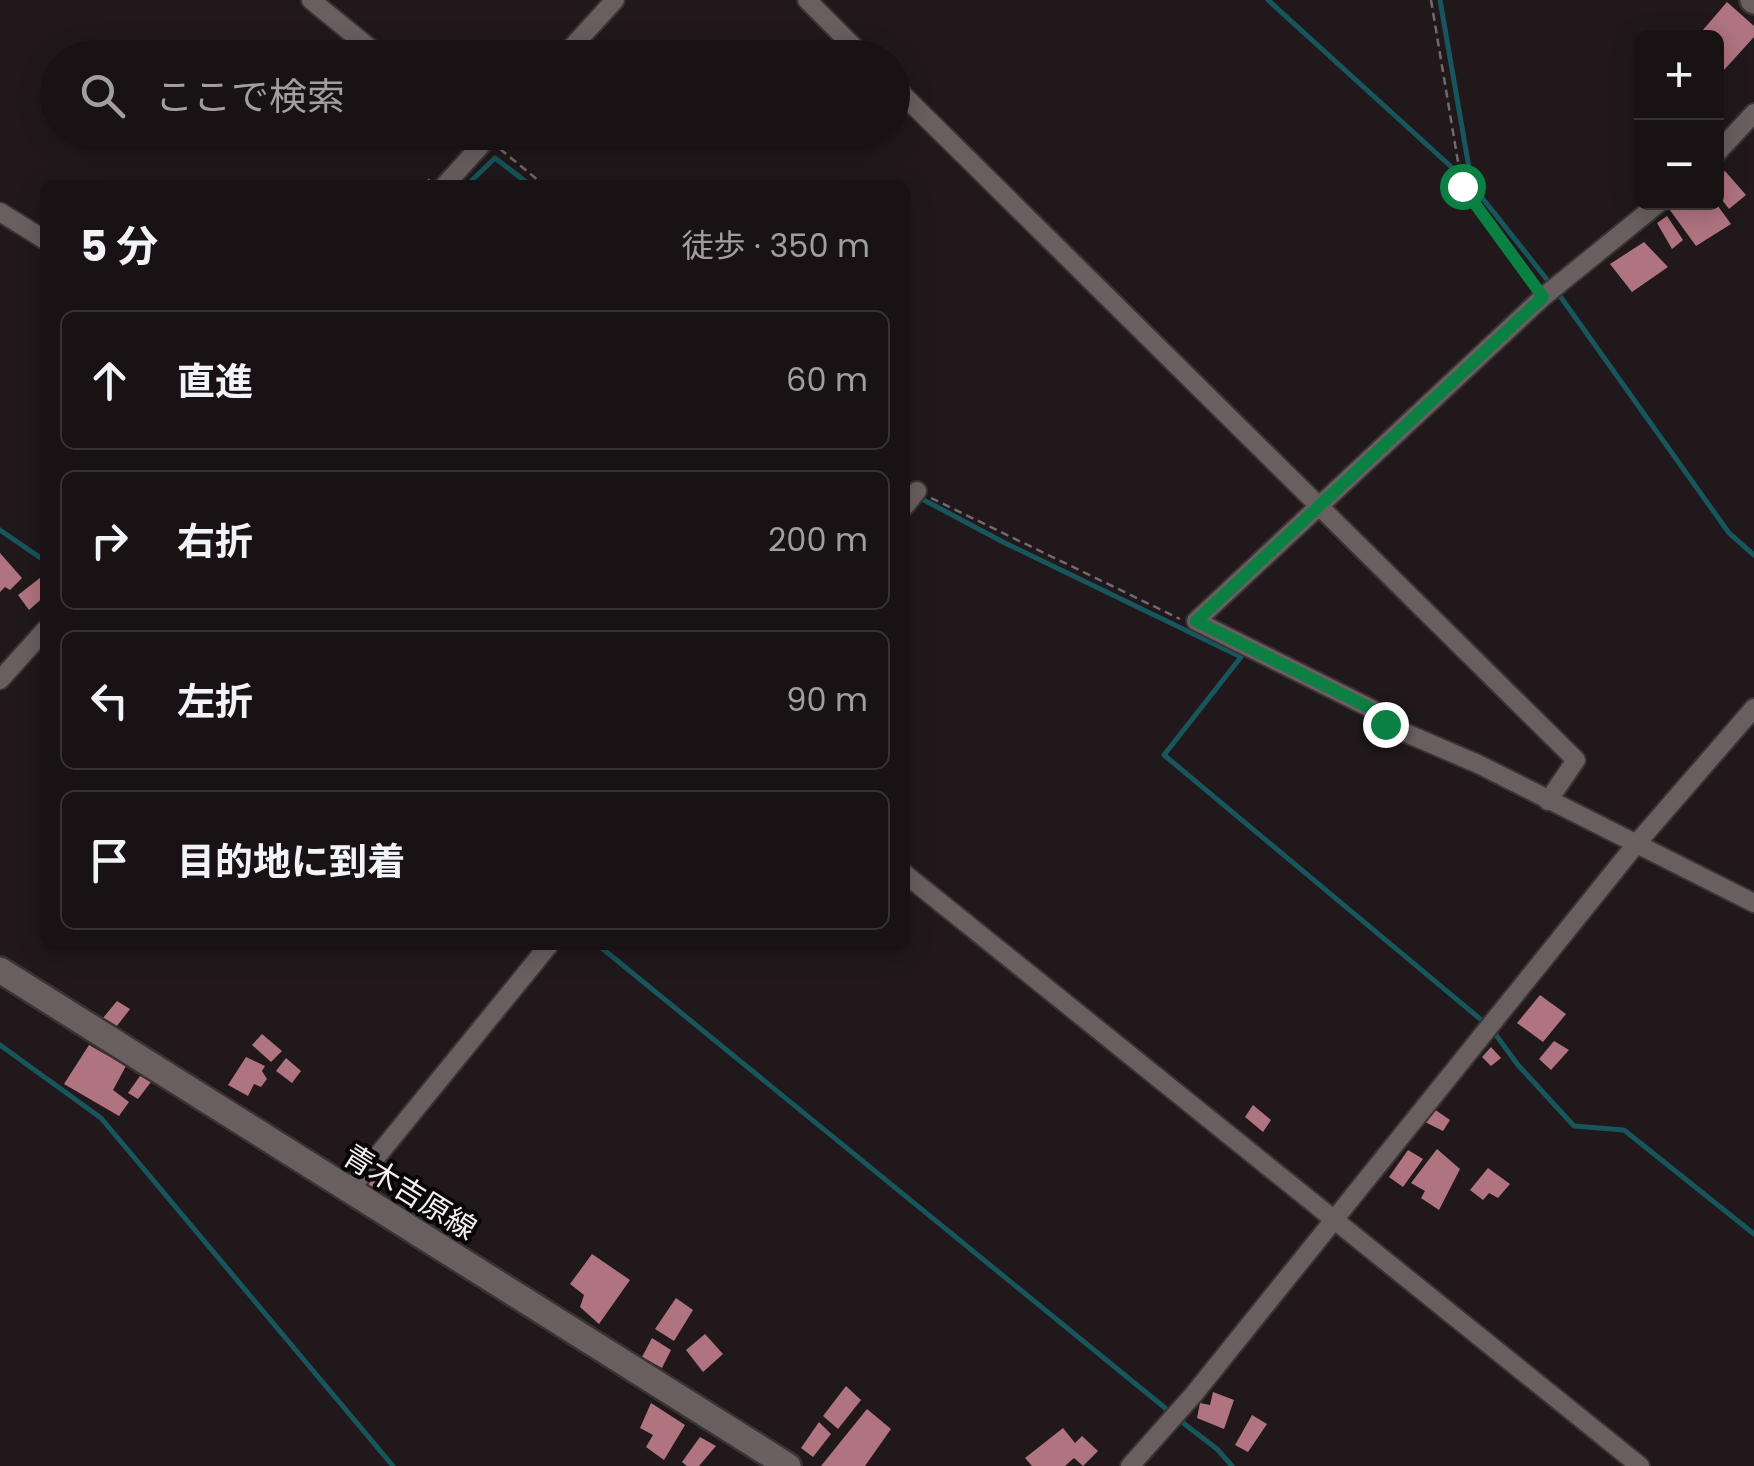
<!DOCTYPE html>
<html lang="ja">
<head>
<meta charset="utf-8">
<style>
  body { margin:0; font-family:Poppins,"Noto Sans JP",sans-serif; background:#252022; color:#f1f3f6 }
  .controls { position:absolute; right:30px; top:30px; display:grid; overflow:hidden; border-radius:15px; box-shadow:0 5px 25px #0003 }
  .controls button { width:90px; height:90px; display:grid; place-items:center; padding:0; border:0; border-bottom:2px solid #363234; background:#181214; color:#f1f3f6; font:50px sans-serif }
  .stop { position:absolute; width:30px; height:30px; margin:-22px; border:8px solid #0b8043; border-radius:50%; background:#fff }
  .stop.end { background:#0b8043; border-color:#fff; box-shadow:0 2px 10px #0008 }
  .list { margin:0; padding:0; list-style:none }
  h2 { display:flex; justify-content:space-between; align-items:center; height:130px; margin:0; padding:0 40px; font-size:42px }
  h2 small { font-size:32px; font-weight:400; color:#9f9ea0 }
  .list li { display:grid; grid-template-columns:65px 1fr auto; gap:30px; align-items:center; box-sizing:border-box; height:140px; margin:0 20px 20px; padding:0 20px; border:2px solid #363234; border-radius:15px }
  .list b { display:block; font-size:38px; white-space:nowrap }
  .list em { font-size:32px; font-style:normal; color:#9f9ea0 }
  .icon { flex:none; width:55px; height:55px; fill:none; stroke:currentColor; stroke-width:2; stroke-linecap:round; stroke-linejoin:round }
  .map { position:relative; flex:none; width:1754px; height:1466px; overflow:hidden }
  .search { position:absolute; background:#181214; box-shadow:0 5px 25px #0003; left:40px; top:40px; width:870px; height:110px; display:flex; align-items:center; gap:25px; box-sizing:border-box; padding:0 35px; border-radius:55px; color:#9f9ea0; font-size:38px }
  .panel { position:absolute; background:#181214; box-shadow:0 5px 25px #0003; left:40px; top:180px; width:870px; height:770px; border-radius:15px }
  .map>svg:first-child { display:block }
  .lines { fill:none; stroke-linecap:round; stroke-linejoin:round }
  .stream { stroke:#16565c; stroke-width:5 }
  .building { fill:#b07481 }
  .minor-casing { stroke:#393334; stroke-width:22 }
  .secondary-casing { stroke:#393334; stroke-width:30 }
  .path { stroke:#716a6c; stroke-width:2.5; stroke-dasharray:8 5; stroke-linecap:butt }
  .minor { stroke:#695f60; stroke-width:18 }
  .secondary { stroke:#695f60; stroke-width:25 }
  .route { stroke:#0b8043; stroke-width:12 }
  .labels { text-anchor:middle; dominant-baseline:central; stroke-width:8; stroke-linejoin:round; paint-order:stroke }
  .street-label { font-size:30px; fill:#f4eeef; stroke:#080506 }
</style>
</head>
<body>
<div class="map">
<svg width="1754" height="1466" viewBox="0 0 1754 1466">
  <rect width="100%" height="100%" fill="#20181a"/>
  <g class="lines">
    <g class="stream">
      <path d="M1268,0L1469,183"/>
      <path d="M1440,0L1472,185L1560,296L1729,533L1754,555"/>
      <path d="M467,185L495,158L530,185"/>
      <path d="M905,490L1005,543L1241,657L1164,755L1485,1023"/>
      <path d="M0,530L45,561"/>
      <path d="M598,945L1170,1412"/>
      <path d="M1493,1031L1518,1065L1574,1126L1624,1130L1754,1234"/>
      <path d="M0,1045L101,1118L393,1466"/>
      <path d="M1178,1419L1217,1449L1232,1466"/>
    </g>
  </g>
  <g class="building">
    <path d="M1727,2L1754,26V37L1724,70L1716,63V38H1696Z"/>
    <path d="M1725,171L1746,195L1729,209L1716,192V178Z"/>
    <path d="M1673,202H1715L1731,224L1696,246L1667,206Z"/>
    <path d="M1667,216L1683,240L1672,249L1657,223Z"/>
    <path d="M1644,242L1668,267L1632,292L1610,264Z"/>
    <path d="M0,553L22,578L10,590L5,587L0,592Z"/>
    <path d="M45,574V596L29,610L18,595Z"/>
    <path d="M1540,995L1566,1014L1543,1042L1517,1023Z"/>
    <path d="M117,1001L130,1009L117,1026L103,1018Z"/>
    <path d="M262,1034L282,1051L271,1062L252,1045Z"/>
    <path d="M1554,1041L1569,1050L1551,1070L1539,1059Z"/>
    <path d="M89,1045L126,1066L113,1090L129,1102L119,1116L64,1084Z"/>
    <path d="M1491,1047L1501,1058L1491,1066L1482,1057Z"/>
    <path d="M246,1057L265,1066L262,1071L267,1079L261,1087L254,1084L248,1096L228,1085Z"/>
    <path d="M286,1058L301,1071L292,1083L276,1071Z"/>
    <path d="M140,1076L151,1082L138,1099L128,1093Z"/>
    <path d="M1253,1105L1271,1120L1263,1132L1245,1117Z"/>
    <path d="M1434,1109L1450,1120L1443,1131L1425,1122Z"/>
    <path d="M1437,1149L1460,1169L1439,1210L1421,1198L1425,1191L1411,1183Z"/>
    <path d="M1408,1150L1423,1159L1403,1187L1389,1177Z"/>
    <path d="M1488,1168L1510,1184L1498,1198L1489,1193L1483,1200L1470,1190Z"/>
    <path d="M375,1171L389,1180L379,1193L365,1184Z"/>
    <path d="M592,1254L630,1280L599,1324L580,1307L584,1295L570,1284Z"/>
    <path d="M676,1298L693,1310L674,1341L655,1329Z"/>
    <path d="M705,1334L723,1354L703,1372L686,1350Z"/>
    <path d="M652,1338L671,1350L662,1368L642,1357Z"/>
    <path d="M846,1386L861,1400L838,1429L823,1416Z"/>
    <path d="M1213,1392L1234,1400L1224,1429L1197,1418L1200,1403L1210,1405Z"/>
    <path d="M651,1403L685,1425L664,1460L646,1447L653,1435L640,1428Z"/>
    <path d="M867,1409L891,1429L865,1466H821Z"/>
    <path d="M1252,1415L1267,1424L1248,1452L1235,1445Z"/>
    <path d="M819,1422L831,1434L813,1457L801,1448Z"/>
    <path d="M1063,1428L1075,1443L1082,1436L1098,1451L1083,1466L1074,1458L1065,1466H1032L1025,1458Z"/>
    <path d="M700,1437L716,1446L699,1466H687L682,1462Z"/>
  </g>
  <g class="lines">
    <g class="minor-casing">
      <g id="minor">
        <path d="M311,0L382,58"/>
        <path d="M807,0L865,58"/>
        <path d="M562,58L615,0"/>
        <path d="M892,84L1576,760L1548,801"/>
        <path d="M1716,154L1754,113"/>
        <path d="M445,185L493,132"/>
        <path d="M1660,202L1543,297L1196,621L1372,709L1385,724L1478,764L1754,903"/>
        <path d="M0,212L45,240"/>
        <path d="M905,506L917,491"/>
        <path d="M0,680L45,630"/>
        <path d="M905,874L1640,1466"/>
        <path d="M348,1192L549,945"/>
        <path d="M1130,1466L1194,1394L1637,843L1754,708"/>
      </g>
    </g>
    <g class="secondary-casing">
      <g id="secondary">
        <path d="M1753,0L1754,1"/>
        <path d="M0,970L788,1466"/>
      </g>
    </g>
    <g class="path">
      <path d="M1431,0L1462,186L1533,284"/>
      <path d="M500,149L544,185"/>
      <path d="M424,185L430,179"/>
      <path d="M931,498L1180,619"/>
    </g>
    <use href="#minor" class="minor"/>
    <use href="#secondary" class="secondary"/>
  </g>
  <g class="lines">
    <path class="route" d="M1385,724L1372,709L1196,621L1543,297L1462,186"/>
  </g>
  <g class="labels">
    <g class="street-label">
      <text transform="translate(410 1192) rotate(32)">青木吉原線</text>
    </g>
  </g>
</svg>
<div class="controls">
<button>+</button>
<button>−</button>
</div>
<div class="stop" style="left:1462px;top:186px"></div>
<div class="stop end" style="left:1385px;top:724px"></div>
<div class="search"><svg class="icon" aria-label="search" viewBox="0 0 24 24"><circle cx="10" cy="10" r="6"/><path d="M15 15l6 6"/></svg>ここで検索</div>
<section class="panel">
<h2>5 分<small>徒歩 · 350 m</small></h2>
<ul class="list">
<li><svg class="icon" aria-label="ahead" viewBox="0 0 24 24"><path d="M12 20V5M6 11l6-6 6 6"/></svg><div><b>直進</b></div><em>60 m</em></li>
<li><svg class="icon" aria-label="right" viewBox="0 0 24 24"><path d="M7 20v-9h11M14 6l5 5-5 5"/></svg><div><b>右折</b></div><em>200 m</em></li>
<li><svg class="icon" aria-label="left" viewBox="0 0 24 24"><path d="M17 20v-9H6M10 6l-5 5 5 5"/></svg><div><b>左折</b></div><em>90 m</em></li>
<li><svg class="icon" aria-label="arrive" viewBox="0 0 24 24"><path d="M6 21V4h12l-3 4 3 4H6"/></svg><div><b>目的地に到着</b></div></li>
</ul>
</section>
</div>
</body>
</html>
